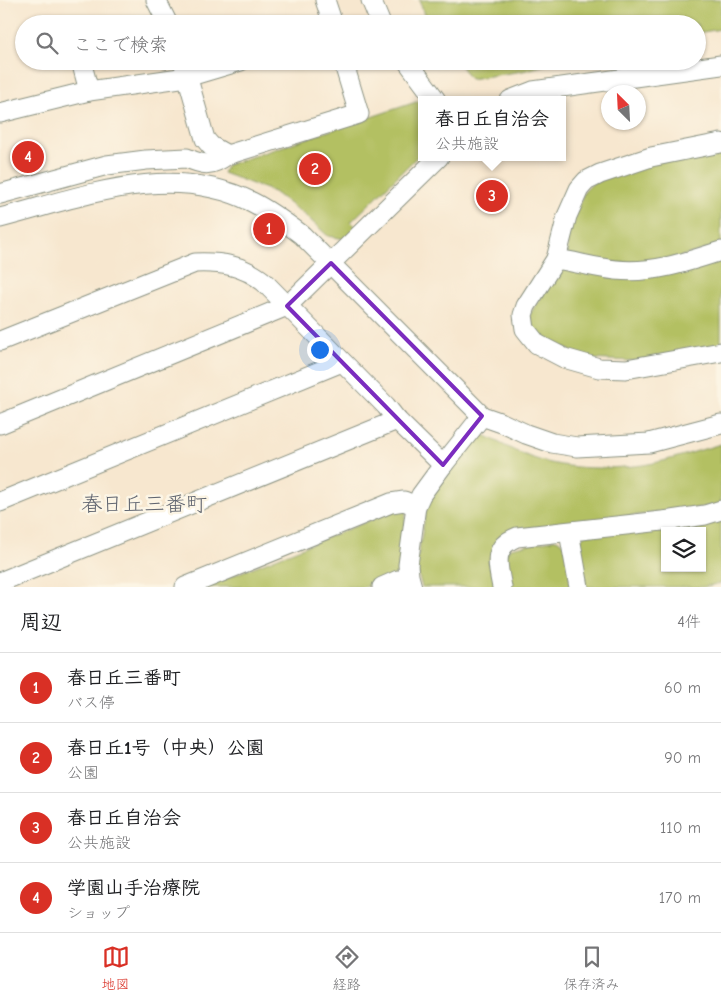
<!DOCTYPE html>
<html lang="ja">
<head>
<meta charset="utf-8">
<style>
  body { margin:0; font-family:"Comic Neue","Klee One",sans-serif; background:#f2f2f2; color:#202124 }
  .controls { position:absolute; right:15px; bottom:15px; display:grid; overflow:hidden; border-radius:0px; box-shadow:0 1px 4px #0004 }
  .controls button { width:45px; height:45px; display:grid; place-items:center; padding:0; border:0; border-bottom:1px solid #e0e0e0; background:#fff; color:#202124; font:25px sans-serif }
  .compass { position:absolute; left:601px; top:85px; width:45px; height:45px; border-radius:50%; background:#fff; box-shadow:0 1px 4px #0004; rotate:336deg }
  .you { position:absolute; left:319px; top:349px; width:18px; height:18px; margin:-12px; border:4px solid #fff; border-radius:50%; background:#1a73e8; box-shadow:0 0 0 8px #1a73e833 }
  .badge { display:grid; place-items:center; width:32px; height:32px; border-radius:50%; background:#d93025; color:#fff; font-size:16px; font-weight:700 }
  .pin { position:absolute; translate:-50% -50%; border:2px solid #fff; box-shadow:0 1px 5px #0006 }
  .popup { position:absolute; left:418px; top:96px; width:148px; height:65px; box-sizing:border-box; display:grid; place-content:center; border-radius:0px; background:#fff; filter:drop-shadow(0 1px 4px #0005); font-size:16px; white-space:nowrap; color:#757577 }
  .popup b { font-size:19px; color:#202124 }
  .popup::after { content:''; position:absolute; left:50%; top:100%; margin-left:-10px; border:10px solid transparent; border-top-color:#fff }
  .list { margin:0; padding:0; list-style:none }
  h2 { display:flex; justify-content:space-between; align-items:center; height:65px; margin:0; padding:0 20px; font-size:21px }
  h2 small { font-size:16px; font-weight:400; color:#757577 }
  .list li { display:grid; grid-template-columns:32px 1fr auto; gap:15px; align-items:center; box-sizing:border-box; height:70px; padding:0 20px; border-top:1px solid #e0e0e0 }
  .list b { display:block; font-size:19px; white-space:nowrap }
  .list p { margin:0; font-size:16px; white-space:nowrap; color:#757577 }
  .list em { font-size:16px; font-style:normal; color:#757577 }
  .icon { flex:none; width:28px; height:28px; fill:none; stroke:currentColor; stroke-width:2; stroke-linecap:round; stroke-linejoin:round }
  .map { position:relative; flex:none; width:721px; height:587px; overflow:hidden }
  .search { position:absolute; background:#fff; box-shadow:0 1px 4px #0004; left:15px; right:15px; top:15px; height:55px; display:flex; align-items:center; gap:12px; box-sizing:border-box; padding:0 18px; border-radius:28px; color:#757577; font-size:19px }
  .sheet { height:345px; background:#fff }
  nav { display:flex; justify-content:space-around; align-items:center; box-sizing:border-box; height:70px; border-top:1px solid #e0e0e0; background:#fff; font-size:14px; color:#757577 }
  nav a { display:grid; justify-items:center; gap:2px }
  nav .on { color:#d93025 }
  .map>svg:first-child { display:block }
  .green { fill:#b3c062; stroke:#697e4b; fill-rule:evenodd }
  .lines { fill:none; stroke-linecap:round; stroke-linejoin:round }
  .minor-casing { stroke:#8b9282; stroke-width:21 }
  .minor { stroke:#fff; stroke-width:19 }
  .marked { fill:none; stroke:#7b2cbf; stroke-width:4; stroke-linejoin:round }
  .labels { text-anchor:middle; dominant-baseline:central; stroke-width:5; stroke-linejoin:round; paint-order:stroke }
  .quarter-label { font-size:21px; fill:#606570; stroke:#fcf5e5 }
</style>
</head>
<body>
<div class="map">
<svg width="721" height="587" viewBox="0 0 721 587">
  <rect width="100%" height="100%" fill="#fcf5e5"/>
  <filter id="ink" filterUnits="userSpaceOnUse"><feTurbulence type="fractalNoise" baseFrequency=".02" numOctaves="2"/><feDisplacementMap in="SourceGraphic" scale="10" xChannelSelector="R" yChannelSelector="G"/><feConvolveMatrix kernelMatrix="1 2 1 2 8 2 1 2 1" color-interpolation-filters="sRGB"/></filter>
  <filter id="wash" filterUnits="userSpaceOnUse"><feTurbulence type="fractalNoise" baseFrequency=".0096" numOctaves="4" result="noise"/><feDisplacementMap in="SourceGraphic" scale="20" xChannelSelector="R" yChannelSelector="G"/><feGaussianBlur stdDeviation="1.12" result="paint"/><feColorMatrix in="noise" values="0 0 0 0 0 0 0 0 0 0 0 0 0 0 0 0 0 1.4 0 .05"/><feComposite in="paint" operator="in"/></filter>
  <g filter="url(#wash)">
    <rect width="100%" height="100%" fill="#f7e7cf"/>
    <g class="green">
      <path d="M419,0H721V29L697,33V24H429Z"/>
      <path d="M457,61H561L523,71L470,79Z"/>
      <path d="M422,100V152L351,222L357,228L345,239L328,236L307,217L274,192L223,173L227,165Z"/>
      <path d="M721,150V245L671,259L615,263L568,254L567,236L584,192L594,182L651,163Z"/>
      <path d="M721,257V346L634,361L586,359L534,332L530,314L560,268Z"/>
      <path d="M484,435C497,441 511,450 525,455C562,470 604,470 643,465C669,461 696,451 721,444V505L514,530L495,587H422L416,567L427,505L433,493L474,437Z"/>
      <path d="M403,507L406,512L402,567L397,574L365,587H204Z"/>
      <path d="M721,517V583L703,587H586L578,545L584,535ZM665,531H702V568H665Z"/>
      <path d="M557,539L565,545L571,587H509L505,557L510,548Z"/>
    </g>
  </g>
  <g filter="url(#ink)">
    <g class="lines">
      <g class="minor-casing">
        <g id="minor">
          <path d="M156,0L168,24"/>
          <path d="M325,0L333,24"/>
          <path d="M371,0L381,24"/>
          <path d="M81,61L89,91"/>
          <path d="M183,61L205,139L211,146L227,155"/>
          <path d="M407,61L436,100"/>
          <path d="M510,100L533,91L721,65"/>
          <path d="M0,113L89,91L187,77L241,61"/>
          <path d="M721,143L651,157L600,174L586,181L579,189L567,216L556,259L526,306L523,315L525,329L537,344L564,358L599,368L626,369L721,352"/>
          <path d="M0,194L107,165L146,160L187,158C204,166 212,166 227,155L359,114L343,61"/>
          <path d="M0,218C82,197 170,161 252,202C270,211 286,223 302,235L482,416L502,423L526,434L552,443L577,447L649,443L721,424"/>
          <path d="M556,259C576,262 596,268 616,270C652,274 687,262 721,251"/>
          <path d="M0,341L195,263C221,262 243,265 264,282L386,406L397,420L443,465"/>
          <path d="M0,424L287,306L439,157"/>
          <path d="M0,502L342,362"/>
          <path d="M569,532L579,587"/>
          <path d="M0,582L397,420"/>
          <path d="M185,587L391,503L404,501L416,506"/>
          <path d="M382,587L398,580"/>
          <path d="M412,587L409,576L408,565L416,506L421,495L443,465L482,416"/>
          <path d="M502,587C498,566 491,547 517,537L671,520L705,515L721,510"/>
        </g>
      </g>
      <use href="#minor" class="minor"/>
    </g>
  </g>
  <path class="marked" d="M331,263L482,416L443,465L287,306Z"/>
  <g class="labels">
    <g class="quarter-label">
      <text x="144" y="504">春日丘三番町</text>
    </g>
  </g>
</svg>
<div class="controls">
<button><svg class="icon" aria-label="layers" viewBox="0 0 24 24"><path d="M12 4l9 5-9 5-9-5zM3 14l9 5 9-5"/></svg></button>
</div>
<svg class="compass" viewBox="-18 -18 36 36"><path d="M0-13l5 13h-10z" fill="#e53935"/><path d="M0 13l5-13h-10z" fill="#757577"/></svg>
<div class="you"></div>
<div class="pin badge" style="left:269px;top:229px">1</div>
<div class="pin badge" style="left:315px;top:169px">2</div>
<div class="pin badge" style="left:492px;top:196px">3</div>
<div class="popup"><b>春日丘自治会</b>公共施設</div>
<div class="pin badge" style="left:28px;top:157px">4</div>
<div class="search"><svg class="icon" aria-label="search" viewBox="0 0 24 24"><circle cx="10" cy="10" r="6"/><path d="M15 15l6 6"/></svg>ここで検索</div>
</div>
<section class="sheet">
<h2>周辺<small>4件</small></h2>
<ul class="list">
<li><span class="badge">1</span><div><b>春日丘三番町</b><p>バス停</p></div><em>60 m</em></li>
<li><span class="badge">2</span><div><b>春日丘1号（中央）公園</b><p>公園</p></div><em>90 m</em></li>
<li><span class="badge">3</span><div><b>春日丘自治会</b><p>公共施設</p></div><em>110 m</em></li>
<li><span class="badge">4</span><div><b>学園山手治療院</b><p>ショップ</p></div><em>170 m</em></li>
</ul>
</section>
<nav>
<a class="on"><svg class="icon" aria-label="map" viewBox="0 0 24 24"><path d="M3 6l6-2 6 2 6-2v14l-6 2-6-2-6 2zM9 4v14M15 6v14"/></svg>地図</a>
<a><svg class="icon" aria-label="directions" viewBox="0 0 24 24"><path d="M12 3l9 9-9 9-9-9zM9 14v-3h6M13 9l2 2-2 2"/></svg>経路</a>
<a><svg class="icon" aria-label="saved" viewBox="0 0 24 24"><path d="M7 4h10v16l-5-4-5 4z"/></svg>保存済み</a>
</nav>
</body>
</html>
